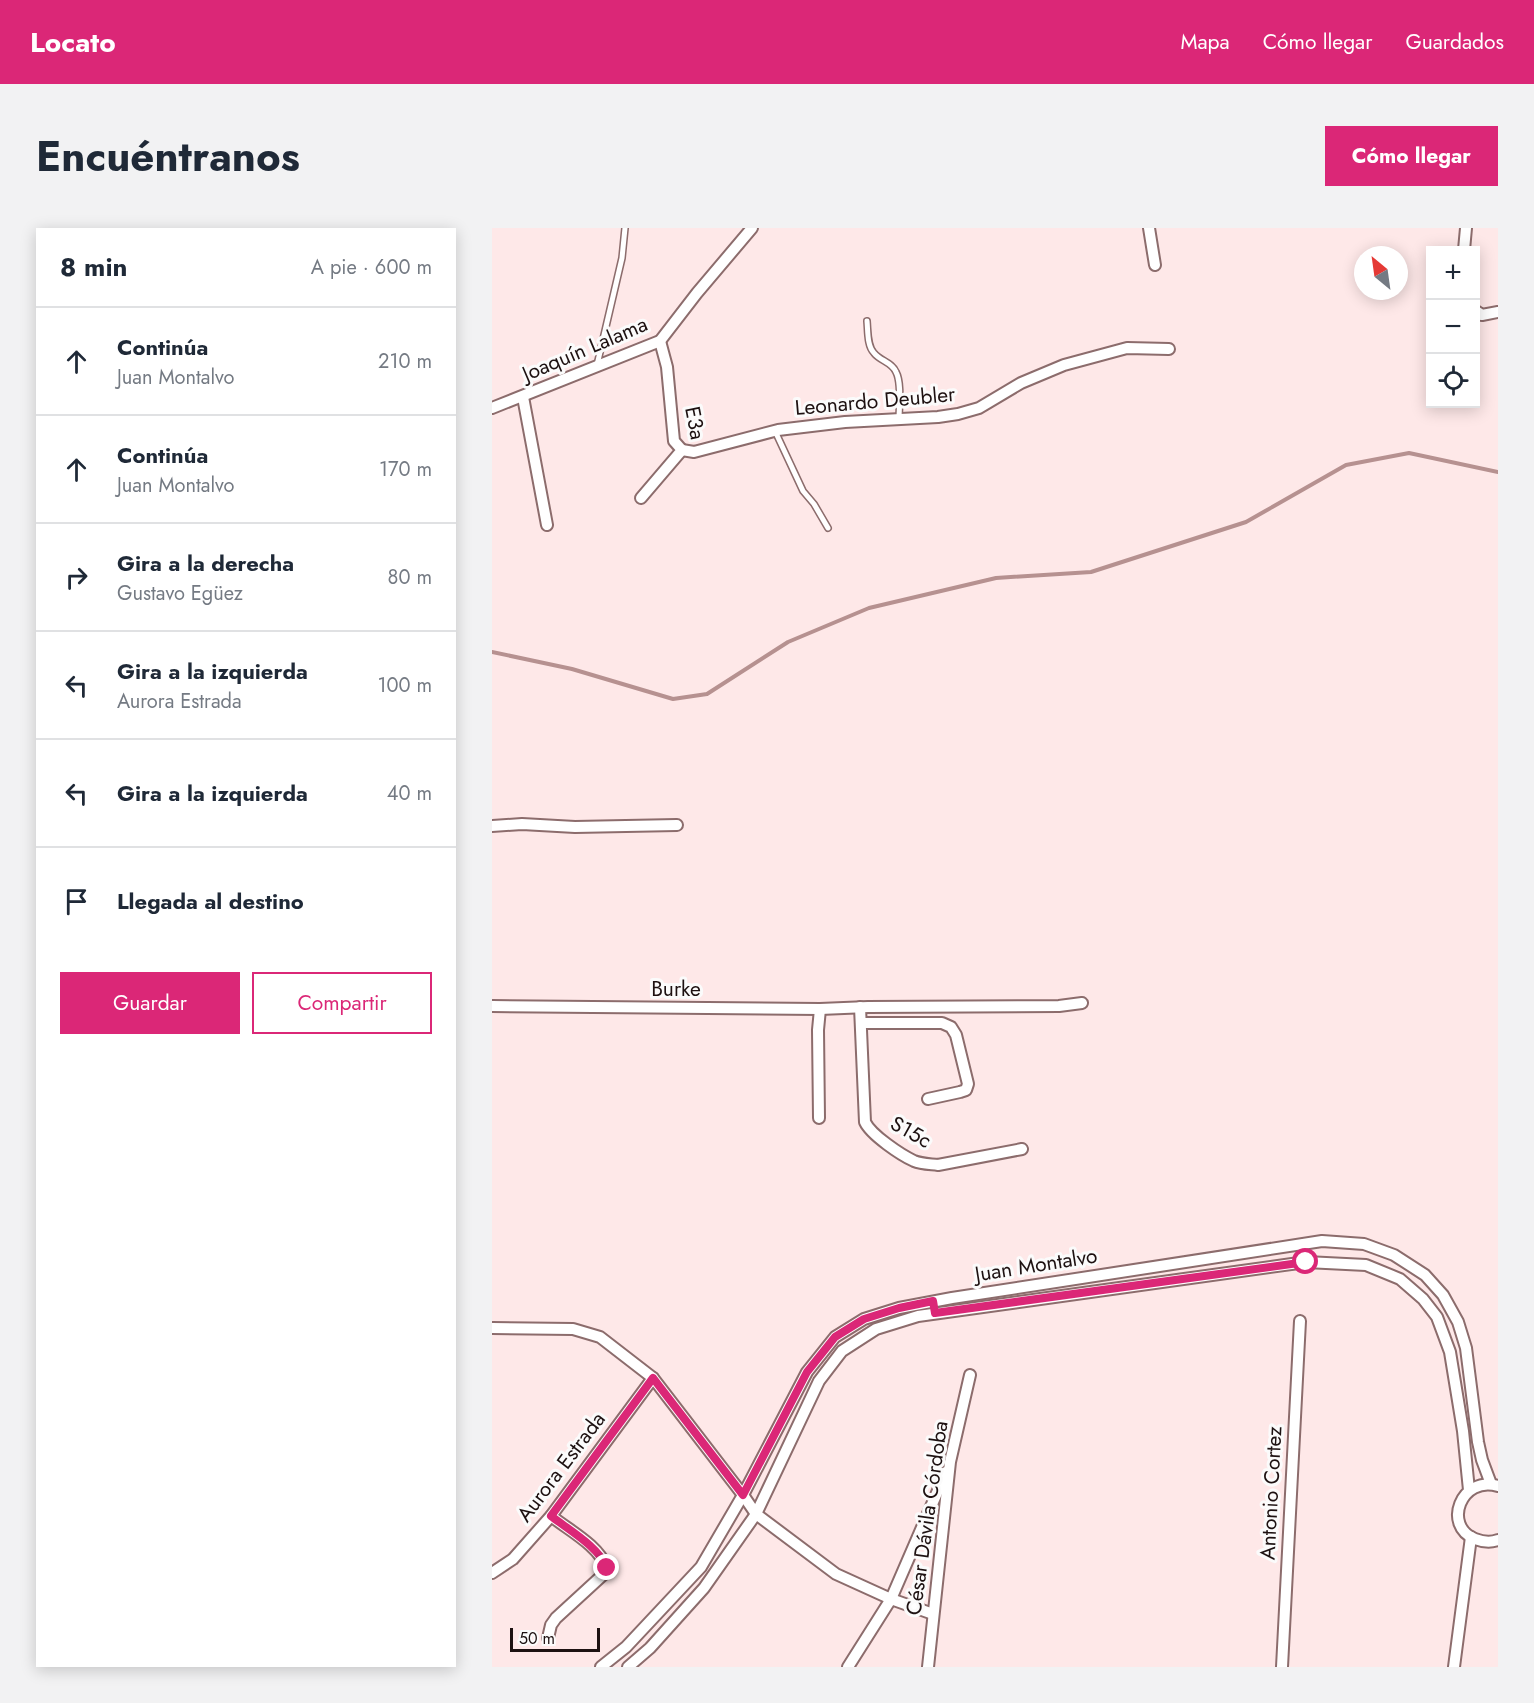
<!DOCTYPE html>
<html lang="es">
<head>
<meta charset="utf-8">
<style>
  body { margin:0; font-family:Jost,sans-serif; background:#f2f2f3; color:#1f2937 }
  .controls { position:absolute; right:18px; top:18px; display:grid; overflow:hidden; border-radius:0px; box-shadow:0 3px 15px #0003 }
  .controls button { width:54px; height:54px; display:grid; place-items:center; padding:0; border:0; border-bottom:2px solid #e0e1e3; background:#fff; color:#1f2937; font:30px sans-serif }
  .compass { position:absolute; left:862px; top:18px; width:54px; height:54px; border-radius:50%; background:#fff; box-shadow:0 3px 15px #0003; rotate:331deg }
  .scale { position:absolute; left:18px; bottom:15px; width:90px; box-sizing:border-box; padding-left:6px; border:3px solid #1d1111; border-top:0; font-size:16px; line-height:21px; white-space:nowrap; color:#1d1111; -webkit-text-stroke:4px #fbfbfb; paint-order:stroke }
  .stop { position:absolute; width:18px; height:18px; margin:-14px; border:4px solid #db2777; border-radius:50%; background:#fff }
  .stop.end { background:#db2777; border-color:#fff; box-shadow:0 2px 6px #0008 }
  .list { margin:0; padding:0; list-style:none }
  h2 { display:flex; justify-content:space-between; align-items:center; height:78px; margin:0; padding:0 24px; font-size:26px }
  h2 small { font-size:20px; font-weight:400; color:#747a83 }
  .list li { display:grid; grid-template-columns:39px 1fr auto; gap:18px; align-items:center; box-sizing:border-box; height:108px; padding:0 24px; border-top:2px solid #e0e1e3 }
  .list b { display:block; font-size:22px; white-space:nowrap }
  .list p { margin:0; font-size:20px; white-space:nowrap; color:#747a83 }
  .list em { font-size:20px; font-style:normal; color:#747a83 }
  .actions { display:flex; gap:12px; padding:18px 24px }
  .actions a { flex:1; padding:14px 0; border:2px solid #db2777; border-radius:0px; text-align:center; font-size:21px; color:#db2777 }
  .actions .main { background:#db2777; color:#fff }
  .icon { flex:none; width:33px; height:33px; fill:none; stroke:currentColor; stroke-width:2; stroke-linecap:round; stroke-linejoin:round }
  .map { position:relative; flex:none; width:1006px; height:1439px; overflow:hidden; border-radius:0px }
  header { display:flex; align-items:center; gap:36px; box-sizing:border-box; height:84px; padding:0 30px; background:#db2777; color:#fff }
  header strong { font-size:28px }
  nav { display:flex; gap:33px; margin-inline-start:auto; font-size:21px }
  .intro { display:flex; align-items:center; justify-content:space-between; box-sizing:border-box; height:144px; padding:0 36px }
  h1 { margin:0; font-size:42px }
  .button { padding:15px 27px; border-radius:0px; background:#db2777; color:#fff; font-size:21px; font-weight:700 }
  main { display:flex; gap:36px; padding:0 36px }
  aside { flex:1; background:#fff; border-radius:0px; box-shadow:0 3px 15px #0003 }
  .map>svg:first-child { display:block }
  .lines { fill:none; stroke-linecap:round; stroke-linejoin:round }
  .stream { stroke:#b69190; stroke-width:4 }
  .lane-casing { stroke:#8c6c6c; stroke-width:8 }
  .street-casing { stroke:#8c6c6c; stroke-width:14 }
  .lane { stroke:#fff; stroke-width:5 }
  .street { stroke:#fff; stroke-width:10 }
  .route { stroke:#db2777; stroke-width:8 }
  .labels { text-anchor:middle; dominant-baseline:central; stroke-width:6; stroke-linejoin:round; paint-order:stroke }
  .street-label { font-size:21px; fill:#1d1111; stroke:#fbfbfb }
</style>
</head>
<body>
<header>
<strong>Locato</strong>
<nav><a>Mapa</a><a>Cómo llegar</a><a>Guardados</a></nav>
</header>
<div class="intro"><h1>Encuéntranos</h1><a class="button">Cómo llegar</a></div>
<main>
<aside>
<h2>8 min<small>A pie · 600 m</small></h2>
<ul class="list">
<li><svg class="icon" aria-label="ahead" viewBox="0 0 24 24"><path d="M12 20V5M6 11l6-6 6 6"/></svg><div><b>Continúa</b><p>Juan Montalvo</p></div><em>210 m</em></li>
<li><svg class="icon" aria-label="ahead" viewBox="0 0 24 24"><path d="M12 20V5M6 11l6-6 6 6"/></svg><div><b>Continúa</b><p>Juan Montalvo</p></div><em>170 m</em></li>
<li><svg class="icon" aria-label="right" viewBox="0 0 24 24"><path d="M7 20v-9h11M14 6l5 5-5 5"/></svg><div><b>Gira a la derecha</b><p>Gustavo Egüez</p></div><em>80 m</em></li>
<li><svg class="icon" aria-label="left" viewBox="0 0 24 24"><path d="M17 20v-9H6M10 6l-5 5 5 5"/></svg><div><b>Gira a la izquierda</b><p>Aurora Estrada</p></div><em>100 m</em></li>
<li><svg class="icon" aria-label="left" viewBox="0 0 24 24"><path d="M17 20v-9H6M10 6l-5 5 5 5"/></svg><div><b>Gira a la izquierda</b></div><em>40 m</em></li>
<li><svg class="icon" aria-label="arrive" viewBox="0 0 24 24"><path d="M6 21V4h12l-3 4 3 4H6"/></svg><div><b>Llegada al destino</b></div></li>
</ul>
<div class="actions"><a class="main">Guardar</a><a>Compartir</a></div>
</aside>
<div class="map">
<svg width="1006" height="1439" viewBox="0 0 1006 1439">
  <rect width="100%" height="100%" fill="#fee8e8"/>
  <g class="lines">
    <path class="stream" d="M0,424L80,441L181,471L215,466L296,414L377,380L504,350L599,344L754,294L854,237L917,225L1006,244"/>
    <g class="lane-casing">
      <g id="lane">
        <path d="M375,93C376,103 375,118 382,125C388,133 400,134 404,144C410,155 407,179 407,192"/>
        <path d="M105,137L130,30L133,0"/>
        <path d="M283,203L311,263L322,276L336,300"/>
      </g>
    </g>
    <g class="street-casing">
      <g id="street">
        <path d="M657,0L663,37"/>
        <path d="M972,22L974,0"/>
        <path d="M984,83L990,87L1006,84"/>
        <path d="M31,169L55,297"/>
        <path d="M0,180L168,113L205,65L260,0"/>
        <path d="M190,222L202,224L286,202L353,194L446,189L466,186L487,180L529,155L572,137L635,120L677,121"/>
        <path d="M149,270L190,222L182,213L175,139L168,113"/>
        <path d="M0,598L30,596L83,599L185,597"/>
        <path d="M0,778L328,781L376,779L567,778L590,775"/>
        <path d="M368,779L373,894C379,907 409,927 422,933C429,936 438,936 446,937L530,921"/>
        <path d="M369,795H450L459,799L464,807L476,856L474,862L468,864L436,871"/>
        <path d="M327,890L326,802L328,781"/>
        <path d="M0,1100L81,1101L108,1109L161,1150L251,1267L264,1286L344,1346L399,1371L441,1386"/>
        <path d="M1006,1258C969,1247 950,1298 983,1311C991,1314 998,1315 1006,1312"/>
        <path d="M0,1345L21,1331L59,1288L161,1150"/>
        <path d="M56,1410L59,1397L64,1390L113,1345L115,1340C106,1317 78,1303 59,1288"/>
        <path d="M109,1439L134,1419L209,1339L251,1267L315,1144L343,1109L372,1091L407,1080L460,1070L830,1013L872,1016L902,1027L933,1047L951,1067L966,1094L974,1120L986,1214L990,1232L999,1256"/>
        <path d="M136,1439L158,1420L212,1360L264,1286L327,1153L350,1123L384,1101L426,1088L814,1034L874,1037L908,1051L931,1071L945,1089L958,1124L971,1203L977,1262"/>
        <path d="M356,1439L399,1371L454,1244"/>
        <path d="M436,1439L458,1234L478,1147"/>
        <path d="M790,1439L808,1093"/>
        <path d="M962,1439L979,1309"/>
      </g>
    </g>
    <use href="#lane" class="lane"/>
    <use href="#street" class="street"/>
  </g>
  <g class="lines">
    <path class="route" d="M115,1340C107,1319 77,1302 59,1288L161,1150L251,1267L315,1144L343,1109L372,1091L407,1080L441,1073L443,1085L814,1034"/>
  </g>
  <g class="labels">
    <g class="street-label">
      <text transform="translate(93 121) rotate(-23)">Joaquín Lalama</text>
      <text transform="translate(383 173) rotate(-5)">Leonardo Deubler</text>
      <text transform="translate(203 195) rotate(79)">E3a</text>
      <text x="184" y="761">Burke</text>
      <text transform="translate(419 904) rotate(29)">S15c</text>
      <text transform="translate(544 1037) rotate(-9)">Juan Montalvo</text>
      <text transform="translate(69 1239) rotate(-53)">Aurora Estrada</text>
      <text transform="translate(779 1265) rotate(-87)">Antonio Cortez</text>
      <text transform="translate(435 1290) rotate(-82)">César Dávila Córdoba</text>
    </g>
  </g>
</svg>
<div class="controls">
<button>+</button>
<button>−</button>
<button><svg class="icon" aria-label="locate" viewBox="0 0 24 24"><circle cx="12" cy="12" r="6"/><path d="M12 2v4M12 18v4M2 12h4M18 12h4"/></svg></button>
</div>
<svg class="compass" viewBox="-18 -18 36 36"><path d="M0-13l5 13h-10z" fill="#e53935"/><path d="M0 13l5-13h-10z" fill="#747a83"/></svg>
<div class="scale">50 m</div>
<div class="stop" style="left:814px;top:1034px"></div>
<div class="stop end" style="left:115px;top:1340px"></div>
</div>
</main>
</body>
</html>
